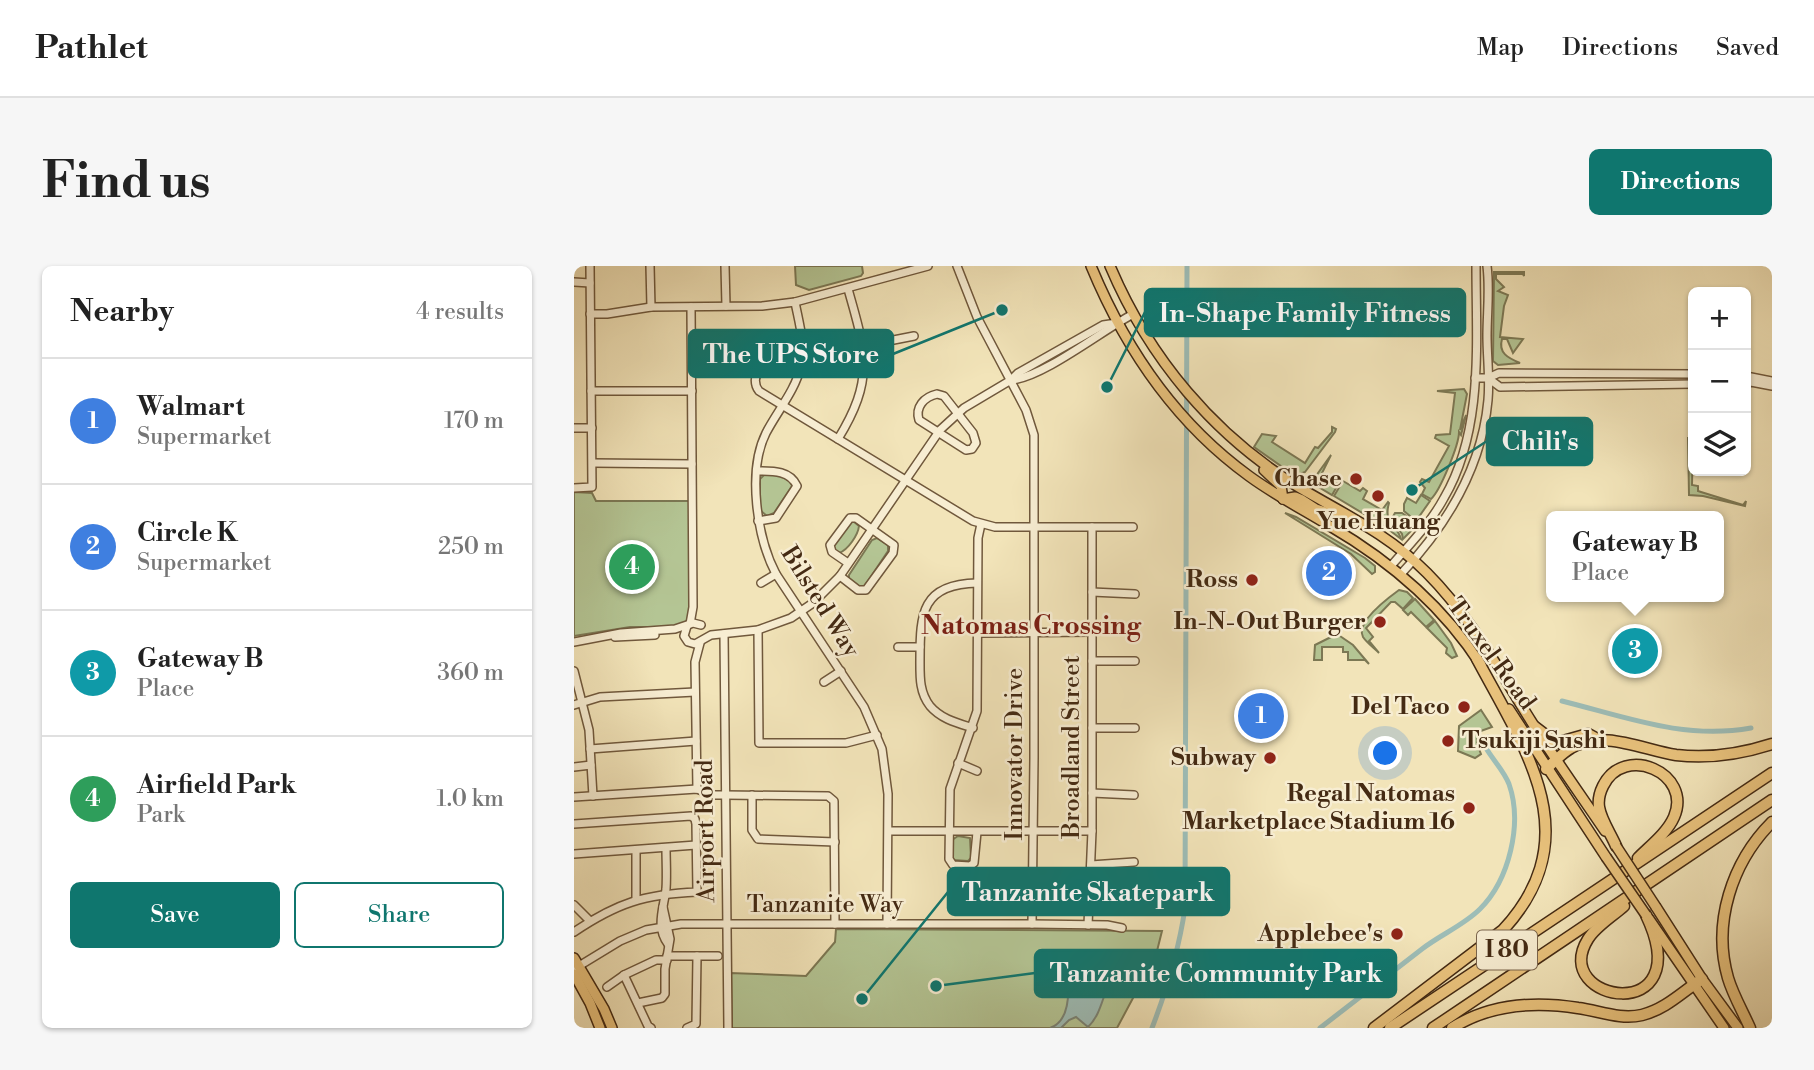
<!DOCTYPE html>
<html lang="en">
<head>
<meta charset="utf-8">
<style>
  body { margin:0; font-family:"Libre Bodoni",serif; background:#f6f6f6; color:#222 }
  .controls { position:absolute; right:21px; top:21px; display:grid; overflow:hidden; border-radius:10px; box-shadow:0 2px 5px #0004 }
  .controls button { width:63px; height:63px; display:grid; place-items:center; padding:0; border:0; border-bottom:2px solid #e0e0e0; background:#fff; color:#222; font:35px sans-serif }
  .you { position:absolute; left:812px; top:488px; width:24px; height:24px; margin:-18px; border:5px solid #fff; border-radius:50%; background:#1a73e8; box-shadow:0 0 0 10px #1a73e833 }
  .badge { display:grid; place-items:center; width:46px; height:46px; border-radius:50%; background:#0f766e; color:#fff; font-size:23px; font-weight:700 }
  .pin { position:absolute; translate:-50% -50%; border:4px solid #fff; box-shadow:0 2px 7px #0006 }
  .popup { position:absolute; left:972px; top:245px; width:178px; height:91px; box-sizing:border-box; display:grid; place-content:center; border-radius:10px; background:#fff; filter:drop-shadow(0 2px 5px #0005); font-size:23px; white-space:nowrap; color:#767676 }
  .popup b { font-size:26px; color:#222 }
  .popup::after { content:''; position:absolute; left:50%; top:100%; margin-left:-14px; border:14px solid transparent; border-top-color:#fff }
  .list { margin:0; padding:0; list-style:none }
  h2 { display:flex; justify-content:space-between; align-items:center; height:91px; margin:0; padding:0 28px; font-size:30px }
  h2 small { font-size:23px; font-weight:400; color:#767676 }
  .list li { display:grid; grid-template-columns:46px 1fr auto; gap:21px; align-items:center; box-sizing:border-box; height:126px; padding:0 28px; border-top:2px solid #e0e0e0 }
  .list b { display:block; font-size:26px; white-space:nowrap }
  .list p { margin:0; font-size:23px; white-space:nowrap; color:#767676 }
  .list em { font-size:23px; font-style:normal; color:#767676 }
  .actions { display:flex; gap:14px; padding:21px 28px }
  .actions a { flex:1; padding:16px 0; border:2px solid #0f766e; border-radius:10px; text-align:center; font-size:24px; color:#0f766e }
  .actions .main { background:#0f766e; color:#fff }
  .icon { flex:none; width:38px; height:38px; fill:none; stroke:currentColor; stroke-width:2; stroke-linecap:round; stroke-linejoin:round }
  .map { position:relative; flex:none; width:1198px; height:762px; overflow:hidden; border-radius:10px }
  header { display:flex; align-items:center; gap:42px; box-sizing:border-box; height:98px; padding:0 35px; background:#fff; border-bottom:2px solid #e0e0e0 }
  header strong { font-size:33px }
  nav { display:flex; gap:38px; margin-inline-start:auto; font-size:24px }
  .intro { display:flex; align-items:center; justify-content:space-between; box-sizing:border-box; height:168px; padding:0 42px }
  h1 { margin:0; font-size:49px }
  .button { padding:18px 32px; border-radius:10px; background:#0f766e; color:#fff; font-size:24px; font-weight:700 }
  main { display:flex; gap:42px; padding:0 42px }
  aside { flex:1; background:#fff; border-radius:10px; box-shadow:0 2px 5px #0004 }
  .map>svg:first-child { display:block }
  .green { fill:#b4c594; stroke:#7c7854; stroke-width:2 }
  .water { fill:#9dbdb7; stroke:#798275; stroke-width:2 }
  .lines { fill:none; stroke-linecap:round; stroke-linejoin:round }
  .canal { stroke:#9dbdb7; stroke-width:5 }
  .minor-casing { stroke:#70583c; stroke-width:10 }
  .major-casing { stroke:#442a13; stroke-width:12 }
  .highway-casing { stroke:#442a13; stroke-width:13 }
  .minor { stroke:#f7edd2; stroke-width:7 }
  .major { stroke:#e9c27c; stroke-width:9 }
  .highway { stroke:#e9c27c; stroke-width:10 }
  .major-bridge-casing { stroke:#442a13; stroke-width:12; stroke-linecap:butt }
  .major-bridge { stroke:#e9c27c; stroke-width:9 }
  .poi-dot { fill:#8f2418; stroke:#f7edd2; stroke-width:2.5 }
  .labels { text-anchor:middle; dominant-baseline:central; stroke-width:5; stroke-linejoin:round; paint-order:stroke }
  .shield { fill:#f7edd2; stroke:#7a644c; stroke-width:2 }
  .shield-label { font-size:23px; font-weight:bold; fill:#442a13 }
  .poi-label { font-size:24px; font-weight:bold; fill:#442a13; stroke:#f7edd2; text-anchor:end }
  .street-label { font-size:24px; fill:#442a13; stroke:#f7edd2 }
  .neighbourhood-label { font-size:26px; font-weight:bold; fill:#7a1f14; stroke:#f7edd2 }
  .leader { fill:none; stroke:#0f766e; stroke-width:2.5 }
  .callout-dot { fill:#0f766e; stroke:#f7edd2; stroke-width:2.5 }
  .callout { fill:#0f766e; stroke:#0f766e; stroke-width:2.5 }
  .callout-label { font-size:26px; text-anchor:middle; font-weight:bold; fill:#fff }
</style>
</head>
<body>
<header>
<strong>Pathlet</strong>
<nav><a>Map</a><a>Directions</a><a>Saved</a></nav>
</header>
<div class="intro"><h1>Find us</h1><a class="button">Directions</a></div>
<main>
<aside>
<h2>Nearby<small>4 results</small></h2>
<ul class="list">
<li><span class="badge" style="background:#3f7fe0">1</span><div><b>Walmart</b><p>Supermarket</p></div><em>170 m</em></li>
<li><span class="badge" style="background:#3f7fe0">2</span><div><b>Circle K</b><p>Supermarket</p></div><em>250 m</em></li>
<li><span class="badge" style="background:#0f9aa8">3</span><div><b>Gateway B</b><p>Place</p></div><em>360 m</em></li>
<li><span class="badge" style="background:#2e9e5b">4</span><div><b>Airfield Park</b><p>Park</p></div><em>1.0 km</em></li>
</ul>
<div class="actions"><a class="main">Save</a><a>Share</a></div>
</aside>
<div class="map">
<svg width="1198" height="762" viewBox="0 0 1198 762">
  <rect width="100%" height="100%" fill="#f2e4b9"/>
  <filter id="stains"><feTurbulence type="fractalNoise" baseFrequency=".00286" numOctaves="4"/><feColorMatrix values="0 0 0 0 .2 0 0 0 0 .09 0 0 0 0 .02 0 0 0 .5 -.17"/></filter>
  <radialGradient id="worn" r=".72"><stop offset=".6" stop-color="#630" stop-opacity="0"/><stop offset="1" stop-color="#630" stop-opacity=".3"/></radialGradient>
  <g class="green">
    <path d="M221,0H288L289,7L287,10L235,24L222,19Z"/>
    <path d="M920,6H950V10L949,8H922V13L930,21L924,25L934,29L930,40L926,71L949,73L939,87L933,73H928C924,87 934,92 946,97L924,99L919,95Z"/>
    <path d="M890,123L893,128L886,164L892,149L887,169L885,166C885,179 866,225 857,233L848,228L851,222L846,216L848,213L855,216L875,180L861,172L862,169L876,168L881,127L863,125Z"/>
    <path d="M758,161L762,163L761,166L731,206L721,210L680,181L688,168L702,170L698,176L731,197L741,181L744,182L758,166Z"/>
    <path d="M1114,172H1119L1118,219L1124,220V225L1127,226L1169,239L1172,235L1171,240L1129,230L1115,229Z"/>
    <path d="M757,189L748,207L765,217L758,229L743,220L739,214Z"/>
    <path d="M191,208L205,209L217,216L218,220L200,247L193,250L186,244V213Z"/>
    <path d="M769,215L786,225L789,222L793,225L789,233L808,244L814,236L815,237C809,258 823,258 827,273L810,260L760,230Z"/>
    <path d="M0,226L18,227L22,235H115V316L117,347L114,356L105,361H56L0,370Z"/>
    <path d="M847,229L856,235L842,255L830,245V238L833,232L842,237Z"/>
    <path d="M711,247L722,251L791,292L801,300V306L798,308L777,288Z"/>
    <path d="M821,247H828L841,256L838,264L829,273L828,268L817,254Z"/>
    <path d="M279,255L285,260C284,269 274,284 265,287L259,284L258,278L272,257Z"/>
    <path d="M303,272L314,279V285L290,321H285L275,314V309L298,274Z"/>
    <path d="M825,324L833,326L839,332L829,343L821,336H817L792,362L799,371L795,375L805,387C800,382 793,377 789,371C781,356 814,332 825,324Z"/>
    <path d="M841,333L860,354L852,361L837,346L834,349L829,344Z"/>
    <path d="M861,355L877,377L883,390L878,392L872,387L873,382L853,362Z"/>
    <path d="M763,368L779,379L795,398L791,394H774V386H769V381H748V394H740L741,379Z"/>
    <path d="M907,444L918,461L904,466L903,478L907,488L901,492L884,485L885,460Z"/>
    <path d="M384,570L396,572L397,592L394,595L379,594L378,574Z"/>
    <path d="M262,663L588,665L582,689L543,762H158L157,707L232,710L261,676Z"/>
  </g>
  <path class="water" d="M542,696L546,703C528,718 531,745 514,761L502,751L495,754L487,762H476C493,756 495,734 494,717C506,700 521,697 542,696Z"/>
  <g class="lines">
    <g class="canal">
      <path d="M988,435C1052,451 1110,474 1177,462"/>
      <path d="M578,762C593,723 605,683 611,642L613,0"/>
      <path d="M746,762C780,736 814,709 848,683C866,669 890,659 906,643C935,614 949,558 935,518C930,505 919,494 912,482L914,471"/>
    </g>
    <g class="minor-casing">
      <g id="minor">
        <path d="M76,0L77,41"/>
        <path d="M151,0L152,40"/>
        <path d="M383,0L403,51L452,144L460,169V492L458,658"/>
        <path d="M0,16L16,17"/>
        <path d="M221,36C225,57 232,80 227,100C221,125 204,144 192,167C173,205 183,272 202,308L290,441L308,483L314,528L313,658"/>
        <path d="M16,48H33L77,41L188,40L221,36L354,0"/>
        <path d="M289,80L340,70"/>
        <path d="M225,106L186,104C180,109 180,119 185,125L399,255L421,261H559"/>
        <path d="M1172,110L1198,115"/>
        <path d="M901,112H914L925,107L1119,108"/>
        <path d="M914,112L926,121L1119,118"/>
        <path d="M437,114C468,112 529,64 559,48"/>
        <path d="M1172,118L1177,116L1198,120"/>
        <path d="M17,125H118"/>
        <path d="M363,128L370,130L399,167L402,177L398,183L392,184L345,154C341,141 350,131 363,128Z"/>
        <path d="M0,162H18"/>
        <path d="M264,173C301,113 292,86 274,23"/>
        <path d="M19,197L118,198"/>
        <path d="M183,205C198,205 216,204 223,220L202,252L184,255"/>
        <path d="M0,222L18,221L16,0"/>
        <path d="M817,300C836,278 856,258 870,232C910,164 902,76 902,0"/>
        <path d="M827,308C872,260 908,201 914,134C916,113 913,91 913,70C913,47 916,23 913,0"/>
        <path d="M266,310L284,324H292L319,287L320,279L282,252H276L256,279L258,286L274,297"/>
        <path d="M187,317L202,308"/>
        <path d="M518,326L561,328"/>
        <path d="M116,358L119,341L117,41"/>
        <path d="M113,360L110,370L114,376L121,378L137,369L184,364L217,352L239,337L266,310L366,164L390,142L437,114L444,107L529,59L543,57"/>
        <path d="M184,364L185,477H272L303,469"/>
        <path d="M403,367L518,366"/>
        <path d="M150,368L154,762"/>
        <path d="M41,371L81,369"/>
        <path d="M0,376L47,367L101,363L119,357L127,359"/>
        <path d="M324,381H346"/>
        <path d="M518,395H561"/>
        <path d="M0,405L15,464L19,530"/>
        <path d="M250,416L267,405"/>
        <path d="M0,439L26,431L121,426"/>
        <path d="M399,462C383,457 367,453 356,440C345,426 346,410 346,393C346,347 348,318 403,317"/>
        <path d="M518,462H561"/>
        <path d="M16,483L122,475"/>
        <path d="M384,497L403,505"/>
        <path d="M0,501L17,499"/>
        <path d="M123,523L121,396L126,377"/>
        <path d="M518,527L560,529"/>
        <path d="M178,529V564L184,573L261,576"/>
        <path d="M0,531L123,523L139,529H151L254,530L260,535L261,658"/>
        <path d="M0,558L117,550L121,553L122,558L123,626C71,628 43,637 0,666"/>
        <path d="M315,565H518"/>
        <path d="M403,566L400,597L396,600L379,599L375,593L376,523L403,445L404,272L407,258"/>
        <path d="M92,582C92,595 93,609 92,623C90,641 81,661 94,678"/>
        <path d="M62,584V633"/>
        <path d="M0,588L122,579"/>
        <path d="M517,599L560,596"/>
        <path d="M0,639L16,655"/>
        <path d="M514,659L518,565V261"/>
        <path d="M93,690H123"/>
        <path d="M0,703L46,675L72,664L107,658H458L533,659L548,662"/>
        <path d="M50,709L82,694H93"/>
        <path d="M33,721L50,709L74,760L77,762"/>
        <path d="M64,737L88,732L91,728V703L96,673L89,641"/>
        <path d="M113,762L122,758L123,690H144"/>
      </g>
    </g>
    <g class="major-casing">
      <g id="major">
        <path d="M517,0C551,82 602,157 675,210C701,229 728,243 756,260C816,295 869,340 907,399"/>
        <path d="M536,0C575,92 640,170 726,222C772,249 815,269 853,307C896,350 925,404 957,455C980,492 1006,528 1031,565"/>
        <path d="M690,204L707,220L709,233"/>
        <path d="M709,233L721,231L728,234L742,243L770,252L779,257"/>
        <path d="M935,443L1032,591"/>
        <path d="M1082,641L1128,713L1164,762"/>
        <path d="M1075,653L1150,762"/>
        <path d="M0,692L30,743L38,762"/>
        <path d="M0,708L16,737L26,762"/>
      </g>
    </g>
    <g class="highway-casing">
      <g id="highway">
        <path d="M961,461L982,477L1014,468L1025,474"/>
        <path d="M972,503C980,496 988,487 997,482C1029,463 1069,484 1102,489C1135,493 1167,488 1198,478"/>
        <path d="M1042,580C1037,568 1027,554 1025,541C1024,534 1026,526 1029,520C1050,477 1119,507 1100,551C1093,567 1076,580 1064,592"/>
        <path d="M1050,640C1039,650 1022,660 1014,673C974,737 1126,762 1072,649"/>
        <path d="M800,762L929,664C1015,571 952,485 903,393"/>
        <path d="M816,762L1198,507"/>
        <path d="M859,762L1198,534"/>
        <path d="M878,762C916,738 960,735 1004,742C1026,745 1046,754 1068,749C1092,743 1108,726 1128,713"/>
        <path d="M1176,762C1169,746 1159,729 1154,712C1138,657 1158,596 1198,556"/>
      </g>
    </g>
    <use href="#minor" class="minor"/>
    <use href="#major" class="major"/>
    <use href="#highway" class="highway"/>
    <g class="major-bridge-casing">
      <g id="major-bridge">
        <path d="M1042,580L1082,641"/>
        <path d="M1032,591L1072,649"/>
      </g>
    </g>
    <use href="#major-bridge" class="major-bridge"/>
  </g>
  <g class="poi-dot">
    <circle cx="782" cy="213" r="7"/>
    <circle cx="804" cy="230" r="7"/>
    <circle cx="678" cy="314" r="7"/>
    <circle cx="806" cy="356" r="7"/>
    <circle cx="890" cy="441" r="7"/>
    <circle cx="874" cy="475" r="7"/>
    <circle cx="696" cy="492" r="7"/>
    <circle cx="895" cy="542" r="7"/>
    <circle cx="823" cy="668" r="7"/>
  </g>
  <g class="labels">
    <rect class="shield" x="903" y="664.5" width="60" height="39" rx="5"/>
    <g class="shield-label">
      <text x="933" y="684">I 80</text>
    </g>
    <g class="poi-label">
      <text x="768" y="213">Chase</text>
      <text x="804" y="256" text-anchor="middle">Yue Huang</text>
      <text x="664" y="314">Ross</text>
      <text x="792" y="356">In-N-Out Burger</text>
      <text x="876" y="441">Del Taco</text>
      <text x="888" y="475" text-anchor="start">Tsukiji Sushi</text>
      <text x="682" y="492">Subway</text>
      <text x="881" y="528">Regal Natomas<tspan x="881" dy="28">Marketplace Stadium 16</tspan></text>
      <text x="809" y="668">Applebee's</text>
    </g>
    <g class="street-label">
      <text transform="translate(246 336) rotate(58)">Bilsted Way</text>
      <text transform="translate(917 388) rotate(54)">Truxel Road</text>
      <text transform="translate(498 481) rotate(-90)">Broadland Street</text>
      <text transform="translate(441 488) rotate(-90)">Innovator Drive</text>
      <text transform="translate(132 565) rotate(-91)">Airport Road</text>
      <text x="251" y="639">Tanzanite Way</text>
    </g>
    <g class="neighbourhood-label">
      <text x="457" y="360">Natomas Crossing</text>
    </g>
  </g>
  <path class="leader" d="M533 121L571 46M428 44L319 88M838 224L913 175M288 733L374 626M362 720L461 707"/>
  <g class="callout-dot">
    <circle cx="533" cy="121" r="7"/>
    <circle cx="428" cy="44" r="7"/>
    <circle cx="838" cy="224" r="7"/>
    <circle cx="288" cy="733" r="7"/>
    <circle cx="362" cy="720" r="7"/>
  </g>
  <g class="callout">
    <rect x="571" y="23" width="320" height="47" rx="7"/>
    <rect x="115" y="64" width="204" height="47" rx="7"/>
    <rect x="913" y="152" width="105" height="47" rx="7"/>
    <rect x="374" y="602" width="281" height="47" rx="7"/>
    <rect x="461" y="684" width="361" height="47" rx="7"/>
  </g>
  <g class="callout-label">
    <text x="731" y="56">In-Shape Family Fitness</text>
    <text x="217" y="97">The UPS Store</text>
    <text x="966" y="184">Chili's</text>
    <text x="514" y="635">Tanzanite Skatepark</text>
    <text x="642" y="716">Tanzanite Community Park</text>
  </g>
  <rect width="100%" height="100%" filter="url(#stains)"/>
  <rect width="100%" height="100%" fill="url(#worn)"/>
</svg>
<div class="controls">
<button>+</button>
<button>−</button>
<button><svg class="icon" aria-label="layers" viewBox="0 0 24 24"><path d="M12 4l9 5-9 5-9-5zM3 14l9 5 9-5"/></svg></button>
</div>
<div class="you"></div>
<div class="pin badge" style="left:687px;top:450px;background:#3f7fe0">1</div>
<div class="pin badge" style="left:755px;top:307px;background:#3f7fe0">2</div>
<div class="pin badge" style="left:1061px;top:385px;background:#0f9aa8">3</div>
<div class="popup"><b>Gateway B</b>Place</div>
<div class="pin badge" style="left:58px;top:301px;background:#2e9e5b">4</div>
</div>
</main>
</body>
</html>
